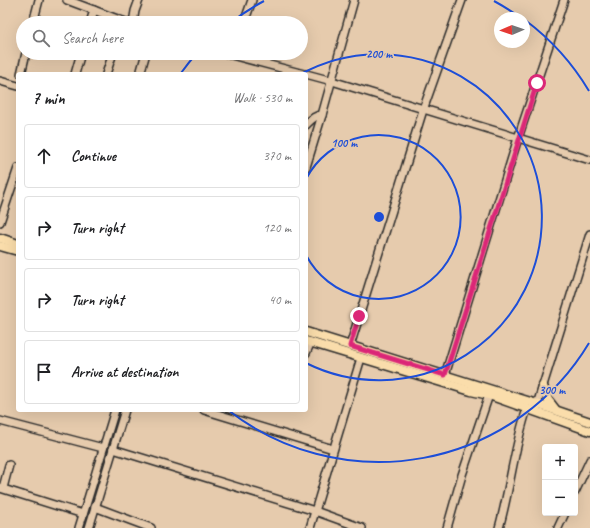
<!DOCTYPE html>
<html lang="en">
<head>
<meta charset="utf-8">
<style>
  body { margin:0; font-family:Caveat,sans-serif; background:#f6f6f6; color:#202124 }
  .controls { position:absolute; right:12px; bottom:12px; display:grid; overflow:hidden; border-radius:4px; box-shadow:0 4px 16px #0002 }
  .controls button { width:36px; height:36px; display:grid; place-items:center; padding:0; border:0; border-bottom:1px solid #e0e0e0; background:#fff; color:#202124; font:20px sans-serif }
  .compass { position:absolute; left:494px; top:12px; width:36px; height:36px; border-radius:50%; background:#fff; box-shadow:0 4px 16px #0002; rotate:268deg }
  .stop { position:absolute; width:12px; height:12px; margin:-9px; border:3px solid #db2777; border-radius:50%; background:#fff }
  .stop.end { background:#db2777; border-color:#fff; box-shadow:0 1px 4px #0008 }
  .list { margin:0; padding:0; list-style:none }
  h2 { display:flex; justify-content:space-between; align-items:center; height:52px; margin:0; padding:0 16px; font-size:17px }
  h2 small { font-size:13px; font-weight:400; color:#757577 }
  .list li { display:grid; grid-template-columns:26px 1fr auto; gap:12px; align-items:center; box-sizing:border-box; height:64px; margin:0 8px 8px; padding:0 8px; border:1px solid #e0e0e0; border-radius:4px }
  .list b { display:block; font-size:15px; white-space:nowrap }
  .list em { font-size:13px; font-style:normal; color:#757577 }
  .icon { flex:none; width:22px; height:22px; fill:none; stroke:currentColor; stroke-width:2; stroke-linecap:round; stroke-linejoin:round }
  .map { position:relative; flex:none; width:590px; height:528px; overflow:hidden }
  .search { position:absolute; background:#fff; box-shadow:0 4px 16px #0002; left:16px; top:16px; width:292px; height:44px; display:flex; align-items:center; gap:10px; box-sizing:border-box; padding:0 14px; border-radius:22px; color:#757577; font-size:15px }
  .panel { position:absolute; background:#fff; box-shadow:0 4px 16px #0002; left:16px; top:72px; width:292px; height:340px; border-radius:4px }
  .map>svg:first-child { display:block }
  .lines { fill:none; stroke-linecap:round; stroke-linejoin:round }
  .minor-casing { stroke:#2b2b2b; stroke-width:10 }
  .major-casing { stroke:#2b2b2b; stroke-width:11 }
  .minor { stroke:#e6cbad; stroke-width:7 }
  .major { stroke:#faddab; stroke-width:8 }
  .route { stroke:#db2777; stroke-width:5 }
  .ring { fill:none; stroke:#1d4ed8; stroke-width:2 }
  .centre { fill:#1d4ed8; stroke:#e6cbad; stroke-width:2 }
  .ring-label { font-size:12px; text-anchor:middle; font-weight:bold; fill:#1d4ed8; stroke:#e6cbad; stroke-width:3.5; stroke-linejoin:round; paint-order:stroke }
</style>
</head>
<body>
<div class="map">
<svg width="590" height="528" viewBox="0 0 590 528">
  <rect width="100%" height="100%" fill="#e6cbad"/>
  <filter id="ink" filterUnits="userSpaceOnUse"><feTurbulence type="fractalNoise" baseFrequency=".025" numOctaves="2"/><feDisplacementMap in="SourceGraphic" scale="8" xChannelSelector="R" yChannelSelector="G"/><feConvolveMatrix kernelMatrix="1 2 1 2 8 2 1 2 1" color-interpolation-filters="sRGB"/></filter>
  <g filter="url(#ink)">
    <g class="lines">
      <g class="minor-casing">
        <g id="minor">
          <path d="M67,0L128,23"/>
          <path d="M33,23L39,0"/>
          <path d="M90,23L94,10"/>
          <path d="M133,23L135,11L139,0"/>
          <path d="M244,23L252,0"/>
          <path d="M224,53L304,74"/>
          <path d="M21,74L26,53"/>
          <path d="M75,74L81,53"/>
          <path d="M106,74L113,53"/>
          <path d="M140,74L146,53"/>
          <path d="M306,74L332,81L590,160"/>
          <path d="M0,81L18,86"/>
          <path d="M306,125C311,120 315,115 322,115"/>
          <path d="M306,167L322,115L354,0"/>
          <path d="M0,222L18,168"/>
          <path d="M350,346L423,110L462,0"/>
          <path d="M306,353L311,342"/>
          <path d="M445,375L518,138L564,0"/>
          <path d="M536,408L590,234"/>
          <path d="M204,410L333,449"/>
          <path d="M0,421L103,448"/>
          <path d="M113,449L315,511L362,528"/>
          <path d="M0,488L83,514"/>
          <path d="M3,488L9,465"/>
          <path d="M575,492L590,460"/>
          <path d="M95,507L151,528"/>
          <path d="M79,528L115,410"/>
          <path d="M89,528L125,410"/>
          <path d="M310,528L361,358"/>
          <path d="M447,528L462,475L489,395"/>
          <path d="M499,528C510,489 514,447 527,409"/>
          <path d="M558,528L565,513"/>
        </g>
      </g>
      <g class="major-casing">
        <g id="major">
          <path d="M0,238L18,244"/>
          <path d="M0,246L18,251"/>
          <path d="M306,332L537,404L590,422"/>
          <path d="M306,341L471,391L489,395L590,431"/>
          <path d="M543,386L548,400L555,409"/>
        </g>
      </g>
      <use href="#minor" class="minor"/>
      <use href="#major" class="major"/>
    </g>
  </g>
  <g class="lines" filter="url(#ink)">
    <path class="route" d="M359,316L350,346L445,375L537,83"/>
  </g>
  <g class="ring">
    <path d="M306 179A82 82 0 1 1 306 255"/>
    <path d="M301 74A163 163 0 1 1 306 363"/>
    <path d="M589 343A245 245 0 0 1 228 410M181 73A245 245 0 0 1 197 53M230 23A245 245 0 0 1 264 1M494 1A245 245 0 0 1 521 18M525 20A245 245 0 0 1 589 91"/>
  </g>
  <circle cx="379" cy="217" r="6" class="centre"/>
  <g class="ring-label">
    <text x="379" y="58">200 m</text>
    <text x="344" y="147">100 m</text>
    <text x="552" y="394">300 m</text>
  </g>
</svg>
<div class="controls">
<button>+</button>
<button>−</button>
</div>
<svg class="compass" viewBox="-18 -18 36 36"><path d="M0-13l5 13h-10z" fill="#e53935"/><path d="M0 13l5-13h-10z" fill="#757577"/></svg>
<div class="stop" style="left:537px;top:83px"></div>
<div class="stop end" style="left:359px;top:316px"></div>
<div class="search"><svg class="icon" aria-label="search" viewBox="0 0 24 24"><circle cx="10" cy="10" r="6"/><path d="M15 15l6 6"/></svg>Search here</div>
<section class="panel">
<h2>7 min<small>Walk · 530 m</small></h2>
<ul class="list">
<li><svg class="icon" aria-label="ahead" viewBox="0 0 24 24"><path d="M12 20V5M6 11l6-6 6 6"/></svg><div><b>Continue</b></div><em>370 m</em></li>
<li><svg class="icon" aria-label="right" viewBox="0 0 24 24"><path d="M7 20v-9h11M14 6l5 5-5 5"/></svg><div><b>Turn right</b></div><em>120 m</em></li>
<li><svg class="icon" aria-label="right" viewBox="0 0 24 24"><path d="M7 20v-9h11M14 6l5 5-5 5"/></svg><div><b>Turn right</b></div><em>40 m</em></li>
<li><svg class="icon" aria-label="arrive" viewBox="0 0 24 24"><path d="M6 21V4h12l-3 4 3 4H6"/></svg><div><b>Arrive at destination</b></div></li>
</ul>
</section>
</div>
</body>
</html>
